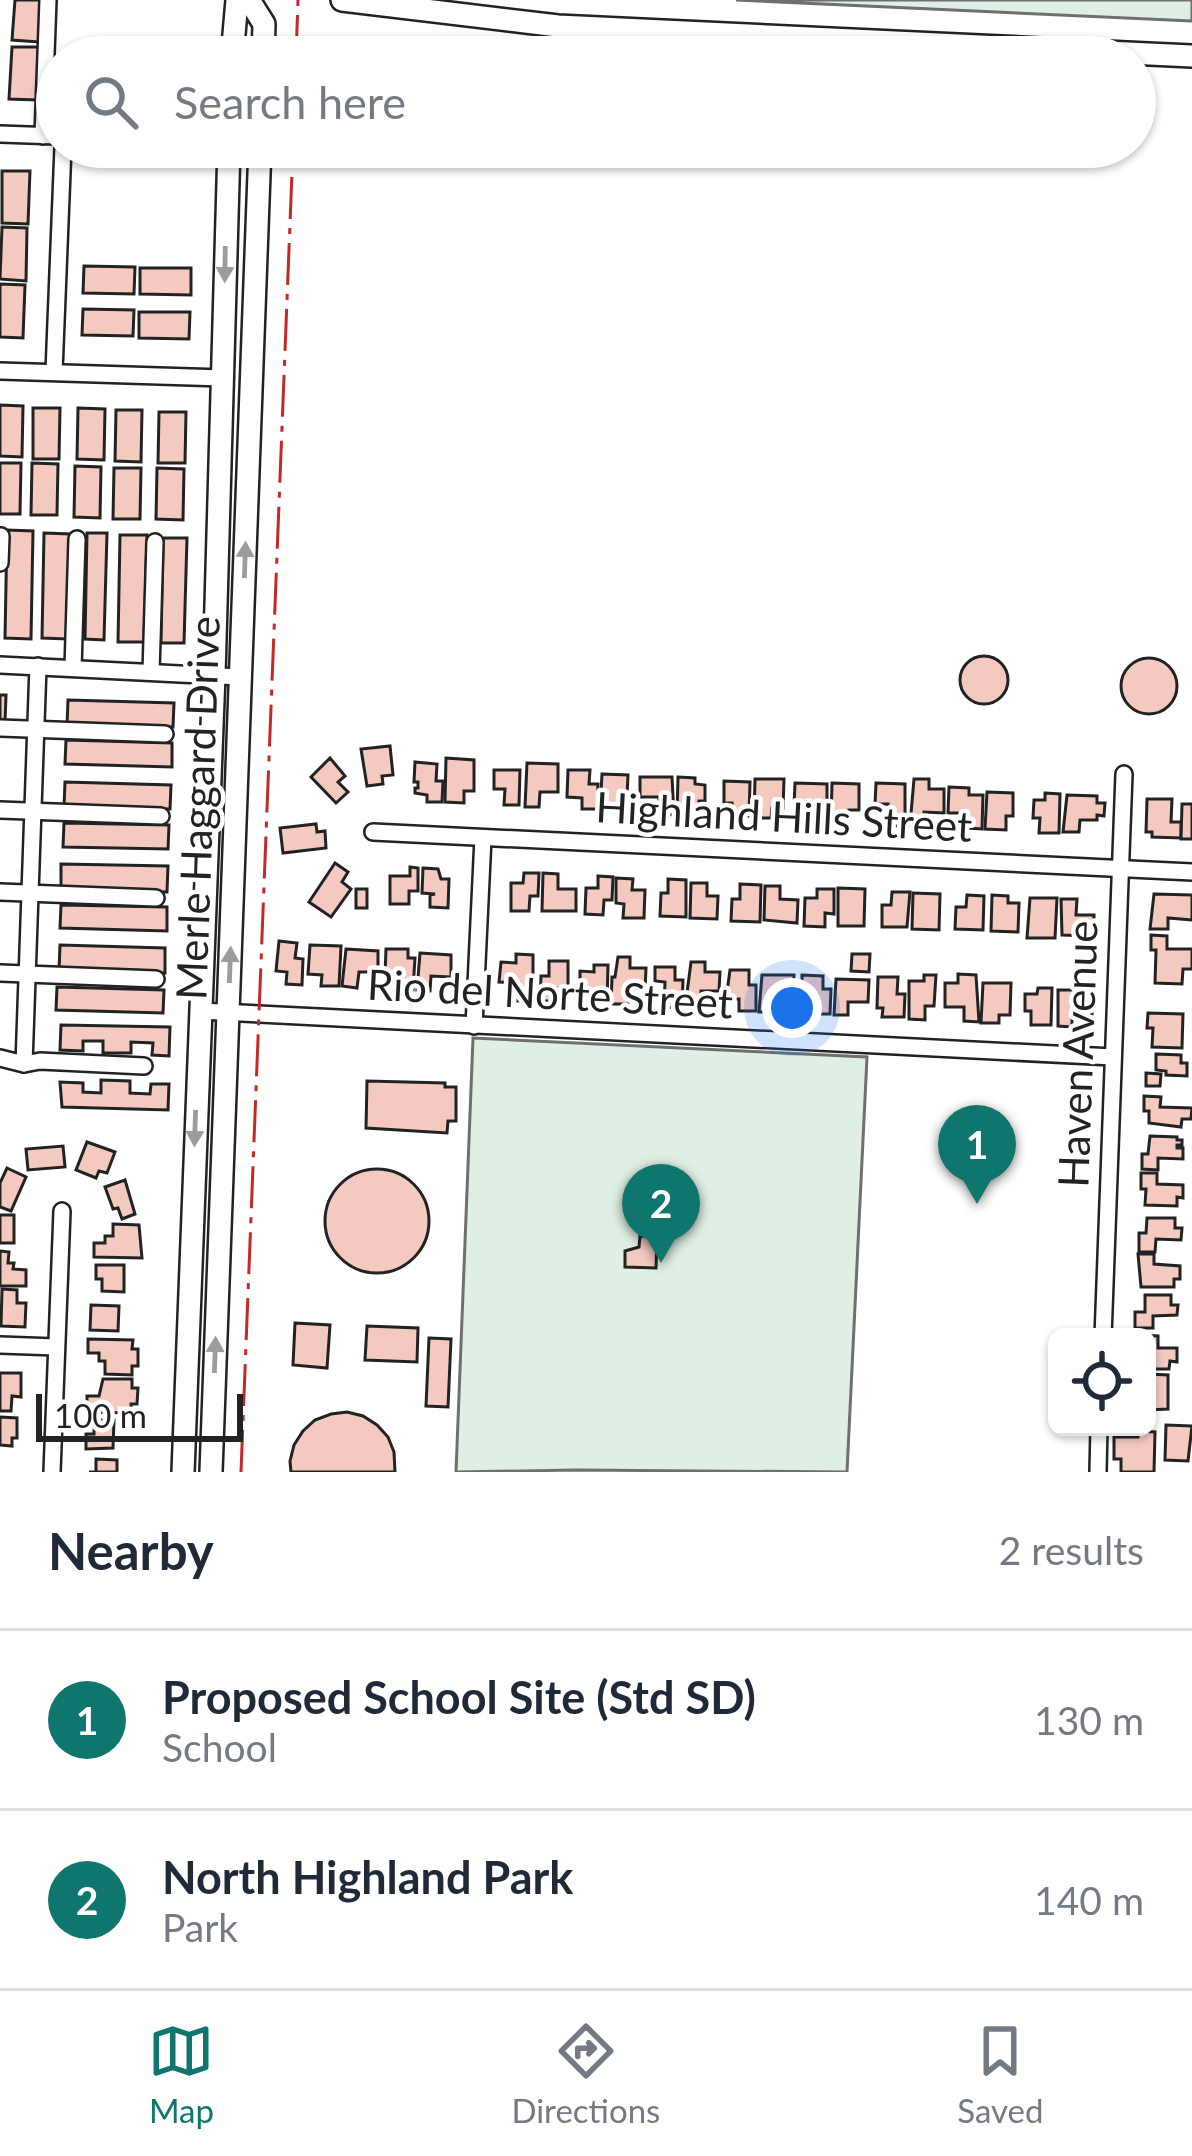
<!DOCTYPE html>
<html lang="en">
<head>
<meta charset="utf-8">
<style>
  body { margin:0; font-family:Lato,sans-serif; background:#f2f2f3; color:#1f2937 }
  .controls { position:absolute; right:36px; bottom:36px; display:grid; overflow:hidden; border-radius:18px; box-shadow:0 3px 9px #0004 }
  .controls button { width:108px; height:108px; display:grid; place-items:center; padding:0; border:0; border-bottom:3px solid #e0e1e3; background:#fff; color:#1f2937; font:60px sans-serif }
  .scale { position:absolute; left:36px; bottom:30px; width:207px; box-sizing:border-box; padding-left:12px; border:6px solid #222; border-top:0; font-size:33px; line-height:42px; white-space:nowrap; color:#222; -webkit-text-stroke:9px #fff; paint-order:stroke }
  .you { position:absolute; left:792px; top:1008px; width:42px; height:42px; margin:-30px; border:9px solid #fff; border-radius:50%; background:#1a73e8; box-shadow:0 0 0 18px #1a73e833 }
  .badge { display:grid; place-items:center; width:78px; height:78px; border-radius:50%; background:#0f766e; color:#fff; font-size:39px; font-weight:700 }
  .pin { position:absolute; translate:-50% -99px; filter:drop-shadow(0 3px 6px #0008) }
  .pin::after { content:''; position:absolute; top:63px; width:42px; height:36px; background:inherit; clip-path:polygon(0 0,100% 0,50% 100%) }
  .list { margin:0; padding:0; list-style:none }
  h2 { display:flex; justify-content:space-between; align-items:center; height:156px; margin:0; padding:0 48px; font-size:51px }
  h2 small { font-size:39px; font-weight:400; color:#747a83 }
  .list li { display:grid; grid-template-columns:78px 1fr auto; gap:36px; align-items:center; box-sizing:border-box; height:180px; padding:0 48px; border-top:3px solid #e0e1e3 }
  .list b { display:block; font-size:45px; white-space:nowrap }
  .list p { margin:0; font-size:39px; white-space:nowrap; color:#747a83 }
  .list em { font-size:39px; font-style:normal; color:#747a83 }
  .icon { flex:none; width:66px; height:66px; fill:none; stroke:currentColor; stroke-width:2; stroke-linecap:round; stroke-linejoin:round }
  .map { position:relative; flex:none; width:1192px; height:1472px; overflow:hidden }
  .search { position:absolute; background:#fff; box-shadow:0 3px 9px #0004; left:36px; right:36px; top:36px; height:132px; display:flex; align-items:center; gap:30px; box-sizing:border-box; padding:0 42px; border-radius:66px; color:#747a83; font-size:45px }
  .sheet { height:516px; background:#fff }
  nav { display:flex; justify-content:space-around; align-items:center; box-sizing:border-box; height:168px; border-top:3px solid #e0e1e3; background:#fff; font-size:33px; color:#747a83 }
  nav a { display:grid; justify-items:center; gap:6px }
  nav .on { color:#0f766e }
  .map>svg:first-child { display:block }
  .green { fill:#e0efe3; stroke:#6f6f6f; stroke-width:3 }
  .building { fill:#f3c9c0; stroke:#222; stroke-width:3 }
  .lines { fill:none; stroke-linecap:round; stroke-linejoin:round }
  .minor-casing { stroke:#222; stroke-width:20 }
  .major-casing { stroke:#222; stroke-width:26 }
  .minor { stroke:#fff; stroke-width:15 }
  .major { stroke:#fff; stroke-width:21 }
  .power { stroke:#c62828; stroke-width:3; stroke-dasharray:42 9 6 9; stroke-linecap:butt }
  .oneway { fill:#9c9c9c }
  .labels { text-anchor:middle; dominant-baseline:central; stroke-width:9; stroke-linejoin:round; paint-order:stroke }
  .street-label { font-size:42px; fill:#222; stroke:#fff }
</style>
</head>
<body>
<div class="map">
<svg width="1192" height="1472" viewBox="0 0 1192 1472">
  <rect width="100%" height="100%" fill="#fff"/>
  <g class="green">
    <path d="M736,0H1192V21Z"/>
    <path d="M473,1038L867,1057L847,1472L576,1470L456,1472Z"/>
  </g>
  <g class="building">
    <path d="M15,0H40L39,42L12,40Z"/>
    <path d="M12,47H39L37,100L9,99Z"/>
    <path d="M2,171H30L28,224L2,223Z"/>
    <path d="M2,227L27,228L26,281L0,279Z"/>
    <path d="M84,266L135,267L134,294L83,293Z"/>
    <path d="M140,268H191V295L140,294Z"/>
    <path d="M0,284L25,285L23,338L0,337Z"/>
    <path d="M83,309L134,310L133,336L82,335Z"/>
    <path d="M139,312H190L189,339L139,338Z"/>
    <path d="M0,405L23,406L22,457L0,456Z"/>
    <path d="M33,408H60L59,459H33Z"/>
    <path d="M78,408L105,409L104,460L77,459Z"/>
    <path d="M116,410H142L141,462L115,461Z"/>
    <path d="M159,412H186L185,463H158Z"/>
    <path d="M0,463H21L20,514H0Z"/>
    <path d="M32,463L58,464L57,515H31Z"/>
    <path d="M75,466L101,467L100,518L74,517Z"/>
    <path d="M114,468H141L140,519H113Z"/>
    <path d="M157,468L184,469L183,520L156,519Z"/>
    <path d="M7,530L33,531L31,639L5,638Z"/>
    <path d="M44,533L70,534L67,639L42,638Z"/>
    <path d="M87,533H107L104,640L85,639Z"/>
    <path d="M120,535H147L144,642H118Z"/>
    <path d="M163,538H187L184,643H161Z"/>
    <circle cx="984" cy="680" r="24"/>
    <circle cx="1149" cy="686" r="28"/>
    <path d="M0,695H6L5,722H0Z"/>
    <path d="M68,700L174,703L173,727L67,725Z"/>
    <path d="M66,740L172,743V767L65,764Z"/>
    <path d="M390,746L393,775L382,776L383,784L367,786L361,749Z"/>
    <path d="M330,758L345,776L338,782L348,792L336,803L311,777Z"/>
    <path d="M446,758L474,760V791H464V803L445,802Z"/>
    <path d="M415,762L437,764L436,781H443L442,802H427V795L415,793V788H418V782H414Z"/>
    <path d="M527,763L558,764V792H540L539,807H525Z"/>
    <path d="M494,770H520L519,805H504L505,789H494Z"/>
    <path d="M568,770H590L589,784H598L597,809H582V798L567,797Z"/>
    <path d="M602,774L628,775L627,796H620V810H600Z"/>
    <path d="M640,777H672L674,815L658,814L659,797H640Z"/>
    <path d="M678,777L695,778V784L705,785V801H699L698,816L677,815Z"/>
    <path d="M755,779H784L783,808H772L771,818H754Z"/>
    <path d="M914,779H929V789H944V813L924,812L923,826L910,825Z"/>
    <path d="M724,781L750,782L749,816H735L732,803H724Z"/>
    <path d="M65,782L171,785L170,809L64,807Z"/>
    <path d="M795,783L827,784V822L810,821L811,806H794Z"/>
    <path d="M832,783L859,784V810H849V823L831,822Z"/>
    <path d="M876,783L905,784V826H887L888,804H875Z"/>
    <path d="M949,787L969,788V795H983L982,829L966,828V819H961V813H948Z"/>
    <path d="M987,792L1013,793V816H1006V830L985,829Z"/>
    <path d="M1045,793L1060,794L1059,833H1039L1040,818H1033L1034,800H1045Z"/>
    <path d="M1067,795L1097,796V803H1105L1104,816L1097,815V820H1080L1079,832H1063Z"/>
    <path d="M1147,799H1172L1171,822H1181V838L1152,837V832H1146Z"/>
    <path d="M1182,804H1192V839H1181Z"/>
    <path d="M64,823L169,825L168,849L63,847Z"/>
    <path d="M316,824L317,832L325,831L326,848L283,853L280,828Z"/>
    <path d="M335,863L348,872L342,882L351,889L331,917L309,902Z"/>
    <path d="M61,864L168,866L167,892L61,890Z"/>
    <path d="M410,867L418,868V891H409V904H390V876H410Z"/>
    <path d="M423,868L438,869L441,879H449L448,908L430,907V895L435,894L422,893Z"/>
    <path d="M524,873H539L538,896H530L529,911H511V883H523Z"/>
    <path d="M543,873L558,874V889H576V911H542Z"/>
    <path d="M598,876L613,877L612,900H604L603,915L585,914L586,888H598Z"/>
    <path d="M616,878L633,879L632,890H645L644,918H623L624,904L616,903Z"/>
    <path d="M668,879L686,880V917L660,916L661,893H668Z"/>
    <path d="M691,883H707V896H718L717,919L690,918Z"/>
    <path d="M740,884L761,885L760,922L731,921L732,899H740Z"/>
    <path d="M765,886H780V899L798,900L797,923L764,920Z"/>
    <path d="M838,888L865,889L864,926H838Z"/>
    <rect x="356" y="889" width="11" height="19"/>
    <path d="M817,889H834V914L825,913V927L804,926L805,898H817Z"/>
    <path d="M892,892H910L907,927H882V905H891Z"/>
    <path d="M913,893L940,894L939,930L912,929Z"/>
    <path d="M1154,894L1192,895V920L1168,918V929H1150Z"/>
    <path d="M967,895L984,896L983,930L955,929L956,907H966Z"/>
    <path d="M992,895L1008,896V903H1019L1018,932L991,931Z"/>
    <path d="M1030,898H1057L1055,938H1027Z"/>
    <path d="M1061,899H1077L1076,915H1094V936L1062,935Z"/>
    <path d="M61,905L167,907V931L60,928Z"/>
    <path d="M1151,935L1167,936V949H1192V969H1183L1182,984L1155,983L1156,950H1151Z"/>
    <path d="M279,941L297,943L295,958L303,959L302,985L286,984L287,972L276,971Z"/>
    <path d="M60,945L165,948V973L59,971Z"/>
    <path d="M310,945L341,946L339,986H321L322,975L308,974Z"/>
    <path d="M346,949L378,951V972H359L357,988L342,986Z"/>
    <path d="M386,949H408V958H415L413,990L396,989L397,975L385,974Z"/>
    <path d="M420,953L451,955V977L431,976L430,991L417,990Z"/>
    <path d="M516,954L533,955V1001H518L519,983L499,982L501,962L516,963Z"/>
    <path d="M852,954H870L869,972L851,971Z"/>
    <path d="M618,957H630V968H646L645,990L628,989V1004H611L612,977H615Z"/>
    <path d="M549,961H568V988H556L555,1001H540L541,976H549Z"/>
    <path d="M691,962H705V972H720L719,991H701L700,1009L685,1008Z"/>
    <path d="M594,965H608L607,1004L587,1003V988H580V971L594,972Z"/>
    <path d="M655,967H675V980H683L682,1008L664,1007L665,982L655,981Z"/>
    <path d="M730,970H749V985H756V1011H739V999H726Z"/>
    <path d="M958,974L976,975L979,1022L964,1021V1007H945V983H958Z"/>
    <path d="M762,975H794L793,998L775,997L774,1012H759Z"/>
    <path d="M802,975L823,976V989H831L830,1014H813V1007L802,1006Z"/>
    <path d="M924,975H936L934,1006H925V1020L909,1019V981H924Z"/>
    <path d="M878,977H898L897,994H905L904,1017H882L883,1008H877Z"/>
    <path d="M836,979L869,980L868,1002H848V1015H834Z"/>
    <path d="M983,983H1011L1010,1015H999V1023H981Z"/>
    <path d="M57,987L164,990L163,1013L56,1010Z"/>
    <path d="M1038,988H1052L1051,1025H1031V1011H1025V994H1037Z"/>
    <path d="M1058,990H1092V1014L1072,1013V1027L1058,1026Z"/>
    <path d="M1148,1013L1183,1014L1182,1048L1152,1047L1153,1028H1147Z"/>
    <path d="M61,1025L170,1027L169,1056L152,1055L153,1043L131,1042V1053H103V1041H83V1051L60,1050Z"/>
    <path d="M1156,1054L1181,1055V1063H1187V1076L1166,1075V1071L1156,1070Z"/>
    <path d="M1146,1073L1161,1074L1160,1086H1146Z"/>
    <path d="M101,1080L130,1081V1093L150,1094L151,1084H169L168,1110L62,1107L60,1082L83,1083V1092L101,1093Z"/>
    <path d="M367,1081L445,1083V1087H456V1121H448L447,1133L366,1128Z"/>
    <path d="M1144,1096L1161,1097L1160,1107L1192,1108L1191,1119H1182L1181,1127L1149,1123V1111H1144Z"/>
    <path d="M1150,1136L1177,1137V1140H1182V1145H1177V1148H1183V1159L1158,1158V1170L1142,1169V1154H1148Z"/>
    <path d="M87,1142L115,1152L107,1173L99,1171L96,1178L76,1170Z"/>
    <path d="M63,1146L65,1167L28,1170L26,1149Z"/>
    <path d="M7,1168L26,1177L11,1211L0,1207V1183Z"/>
    <circle cx="377" cy="1221" r="52"/>
    <path d="M1141,1173H1157V1184L1183,1185V1198L1177,1197V1206L1145,1205L1146,1189H1141Z"/>
    <path d="M125,1180L135,1214L122,1219L118,1208L113,1209L105,1187Z"/>
    <rect x="0" y="1215" width="14" height="28"/>
    <path d="M1147,1218H1175V1228H1182L1181,1240L1156,1239L1155,1252H1139V1233H1146Z"/>
    <path d="M113,1224L139,1225L142,1258L94,1257V1243H105V1236H113Z"/>
    <path d="M640,1236L657,1237L656,1268L625,1267V1251L639,1247Z"/>
    <path d="M0,1251L9,1252L8,1263H14L13,1269L26,1270V1286H0Z"/>
    <path d="M1138,1254H1154V1264L1180,1266V1279H1174V1287H1141Z"/>
    <path d="M96,1265H124V1292L102,1291V1279H96Z"/>
    <path d="M2,1289L17,1290V1303H26L25,1327L1,1326Z"/>
    <path d="M1145,1295H1171V1305H1178L1177,1315L1153,1316V1328H1135V1312H1145Z"/>
    <path d="M91,1305L119,1306L118,1331L90,1330Z"/>
    <path d="M295,1323L330,1325L327,1368L293,1365Z"/>
    <path d="M367,1326L418,1328L417,1362L365,1360Z"/>
    <path d="M1136,1335L1158,1336V1348H1177V1362L1170,1361L1169,1369H1147V1337Z"/>
    <path d="M429,1338L451,1339L448,1407L426,1406Z"/>
    <path d="M88,1339L133,1340L132,1349H138V1366H132V1375L105,1374V1361H99V1353H88Z"/>
    <path d="M0,1373H21V1397L12,1396L11,1411H0Z"/>
    <path d="M1147,1374L1168,1375V1409L1147,1410Z"/>
    <path d="M103,1379H132V1388H138L137,1404H131V1413L87,1412V1396H99Z"/>
    <path d="M347,1412L363,1416L377,1425L388,1437L394,1452L395,1472H291L290,1461L294,1445L303,1431L315,1420L331,1414Z"/>
    <path d="M0,1417L17,1418V1438H12V1446L0,1445Z"/>
    <path d="M94,1420H114L113,1448L86,1449V1434H94Z"/>
    <path d="M1166,1425L1192,1426L1188,1461L1165,1460Z"/>
    <path d="M1139,1431L1155,1432L1154,1472H1121V1459H1114V1437H1138Z"/>
    <path d="M96,1459L117,1460V1472H89H96Z"/>
  </g>
  <g class="lines">
    <g class="minor-casing">
      <g id="minor">
        <path d="M0,134L57,136"/>
        <path d="M43,136L48,0"/>
        <path d="M0,371L223,378"/>
        <path d="M54,372L63,147"/>
        <path d="M0,563L1,536"/>
        <path d="M0,665L240,677"/>
        <path d="M73,668L77,539"/>
        <path d="M151,672L155,542"/>
        <path d="M0,728L165,734"/>
        <path d="M0,810L161,816"/>
        <path d="M373,832L1192,872"/>
        <path d="M0,892L156,898"/>
        <path d="M0,973L156,979"/>
        <path d="M200,1011L1113,1057"/>
        <path d="M474,1026L483,838"/>
        <path d="M0,1058L24,1064L40,1061L144,1066"/>
        <path d="M24,1064L38,666"/>
        <path d="M1103,1337L1124,774"/>
        <path d="M0,1345L56,1347"/>
        <path d="M52,1472L62,1211"/>
        <path d="M1098,1472L1099,1427"/>
      </g>
    </g>
    <g class="major-casing">
      <g id="major">
        <path d="M249,0L264,24L263,57"/>
        <path d="M342,0L558,26L1192,56"/>
        <path d="M232,57L237,0"/>
        <path d="M183,1472L214,675L229,147"/>
        <path d="M211,1472L260,147"/>
      </g>
    </g>
    <use href="#minor" class="minor"/>
    <use href="#major" class="major"/>
    <g class="power">
      <path d="M296,57L298,0"/>
      <path d="M241,1472L293,147"/>
    </g>
  </g>
  <defs><path id="oneway-solid" d="M-6-.8H1V-3.2L6.5 0L1 3.2V.8H-6Z" transform="scale(3)"/></defs>
  <g class="oneway">
    <use href="#oneway-solid" transform="translate(225 264) rotate(91)"/>
    <use href="#oneway-solid" transform="translate(245 560) rotate(-88)"/>
    <use href="#oneway-solid" transform="translate(230 965) rotate(-88)"/>
    <use href="#oneway-solid" transform="translate(195 1128) rotate(92)"/>
    <use href="#oneway-solid" transform="translate(215 1355) rotate(-88)"/>
  </g>
  <g class="labels">
    <g class="street-label">
      <text transform="translate(197 808) rotate(-88)">Merle Haggard Drive</text>
      <text transform="translate(784 816) rotate(3)">Highland Hills Street</text>
      <text transform="translate(550 993) rotate(3)">Rio del Norte Street</text>
      <text transform="translate(1077 1054) rotate(-88)">Haven Avenue</text>
    </g>
  </g>
</svg>
<div class="controls">
<button><svg class="icon" aria-label="locate" viewBox="0 0 24 24"><circle cx="12" cy="12" r="6"/><path d="M12 2v4M12 18v4M2 12h4M18 12h4"/></svg></button>
</div>
<div class="scale">100 m</div>
<div class="you"></div>
<div class="pin badge" style="left:977px;top:1204px">1</div>
<div class="pin badge" style="left:661px;top:1263px">2</div>
<div class="search"><svg class="icon" aria-label="search" viewBox="0 0 24 24"><circle cx="10" cy="10" r="6"/><path d="M15 15l6 6"/></svg>Search here</div>
</div>
<section class="sheet">
<h2>Nearby<small>2 results</small></h2>
<ul class="list">
<li><span class="badge">1</span><div><b>Proposed School Site (Std SD)</b><p>School</p></div><em>130 m</em></li>
<li><span class="badge">2</span><div><b>North Highland Park</b><p>Park</p></div><em>140 m</em></li>
</ul>
</section>
<nav>
<a class="on"><svg class="icon" aria-label="map" viewBox="0 0 24 24"><path d="M3 6l6-2 6 2 6-2v14l-6 2-6-2-6 2zM9 4v14M15 6v14"/></svg>Map</a>
<a><svg class="icon" aria-label="directions" viewBox="0 0 24 24"><path d="M12 3l9 9-9 9-9-9zM9 14v-3h6M13 9l2 2-2 2"/></svg>Directions</a>
<a><svg class="icon" aria-label="saved" viewBox="0 0 24 24"><path d="M7 4h10v16l-5-4-5 4z"/></svg>Saved</a>
</nav>
</body>
</html>
